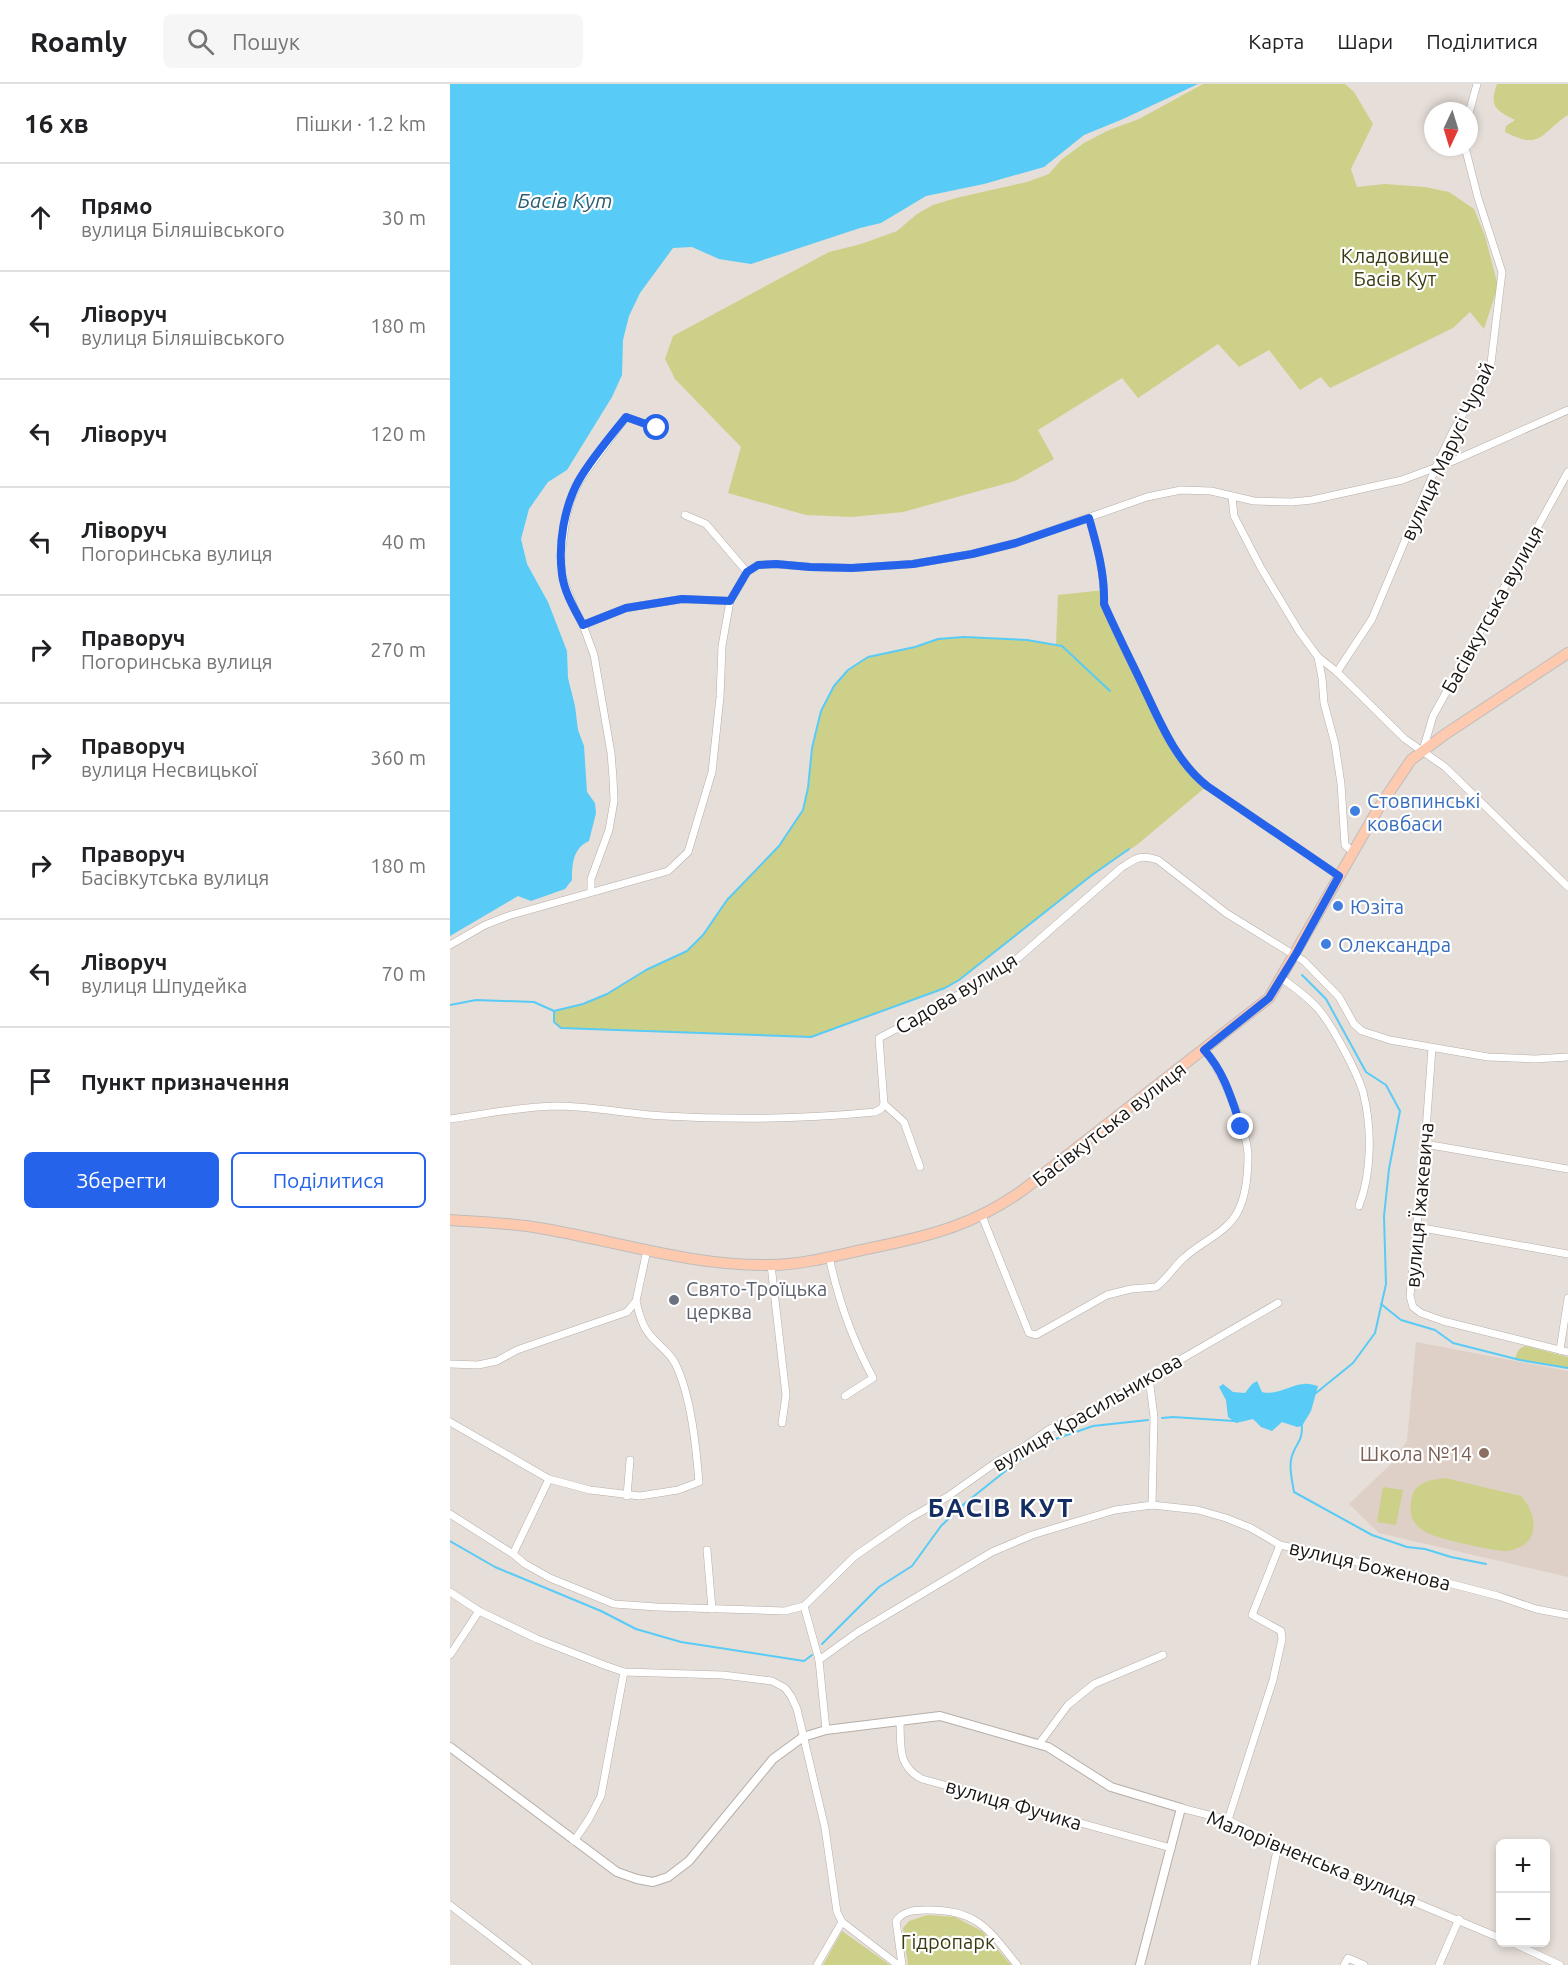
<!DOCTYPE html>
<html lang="uk">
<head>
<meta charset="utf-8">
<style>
  body { margin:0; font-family:Ubuntu,sans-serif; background:#f6f6f6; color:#202124 }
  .controls { position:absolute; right:18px; bottom:18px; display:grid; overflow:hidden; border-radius:9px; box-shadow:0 3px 9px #0003 }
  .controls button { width:54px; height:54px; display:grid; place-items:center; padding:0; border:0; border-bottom:2px solid #e0e0e0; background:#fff; color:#202124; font:30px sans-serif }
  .compass { position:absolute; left:974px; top:18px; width:54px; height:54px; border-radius:50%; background:#fff; box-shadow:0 3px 9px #0003; rotate:184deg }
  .stop { position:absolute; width:18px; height:18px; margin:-14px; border:4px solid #2563eb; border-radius:50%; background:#fff }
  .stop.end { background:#2563eb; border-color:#fff; box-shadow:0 2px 6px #0008 }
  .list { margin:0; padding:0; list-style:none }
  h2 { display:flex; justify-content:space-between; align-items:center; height:78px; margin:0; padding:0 24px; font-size:26px }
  h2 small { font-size:20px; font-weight:400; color:#757577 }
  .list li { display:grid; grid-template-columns:39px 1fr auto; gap:18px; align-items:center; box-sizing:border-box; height:108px; padding:0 24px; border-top:2px solid #e0e0e0 }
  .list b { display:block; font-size:22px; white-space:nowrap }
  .list p { margin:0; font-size:20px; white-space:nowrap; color:#757577 }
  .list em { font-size:20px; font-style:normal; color:#757577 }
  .actions { display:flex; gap:12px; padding:18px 24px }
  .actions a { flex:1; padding:14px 0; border:2px solid #2563eb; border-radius:9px; text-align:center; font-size:21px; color:#2563eb }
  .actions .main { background:#2563eb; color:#fff }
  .icon { flex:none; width:33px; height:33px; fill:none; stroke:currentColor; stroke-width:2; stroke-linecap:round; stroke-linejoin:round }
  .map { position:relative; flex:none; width:1118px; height:1881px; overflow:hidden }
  header { display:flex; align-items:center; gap:36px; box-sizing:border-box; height:84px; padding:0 30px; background:#fff; border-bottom:2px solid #e0e0e0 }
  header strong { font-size:28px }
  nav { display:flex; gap:33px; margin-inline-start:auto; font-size:21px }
  .search { width:420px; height:54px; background:#f6f6f6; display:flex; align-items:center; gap:15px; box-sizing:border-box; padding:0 21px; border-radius:9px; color:#757577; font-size:22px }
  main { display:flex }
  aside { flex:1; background:#fff }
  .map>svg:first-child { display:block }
  .built { fill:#ded0c6 }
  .green { fill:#cdd088 }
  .water { fill:#58cbf6 }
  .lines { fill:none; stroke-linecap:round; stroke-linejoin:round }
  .stream { stroke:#58cbf6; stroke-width:2 }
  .minor-casing { stroke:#b6aea9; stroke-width:8 }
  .tertiary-casing { stroke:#b6aea9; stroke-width:10 }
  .primary-casing { stroke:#bebdbd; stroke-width:12 }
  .minor { stroke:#fff; stroke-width:7 }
  .tertiary { stroke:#fff; stroke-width:8 }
  .primary { stroke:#fdcab0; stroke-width:10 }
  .route { stroke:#2563eb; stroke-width:8 }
  .shop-dot { fill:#3f7fe0; stroke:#fff; stroke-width:2 }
  .worship-dot { fill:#6b7280; stroke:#fff; stroke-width:2 }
  .education-dot { fill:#8d6e63; stroke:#fff; stroke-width:2 }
  .labels { text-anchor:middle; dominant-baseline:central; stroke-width:4.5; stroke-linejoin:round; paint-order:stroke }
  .park-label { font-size:20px; fill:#3b3b13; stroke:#fff }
  .street-label { font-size:20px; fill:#171412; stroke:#fff }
  .shop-label { font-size:20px; fill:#366cbe; stroke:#fff; text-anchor:start }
  .worship-label { font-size:20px; fill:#5b616d; stroke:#fff; text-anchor:start }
  .education-label { font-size:20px; fill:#785e54; stroke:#fff; text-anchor:end }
  .water-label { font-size:21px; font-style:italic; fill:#2e5e71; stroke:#fff }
  .district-label { font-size:26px; font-weight:bold; letter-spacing:1.5px; fill:#142e63; stroke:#fff }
</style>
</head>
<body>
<header>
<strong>Roamly</strong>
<div class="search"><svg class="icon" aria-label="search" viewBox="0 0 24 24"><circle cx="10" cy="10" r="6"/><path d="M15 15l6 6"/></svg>Пошук</div>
<nav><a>Карта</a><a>Шари</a><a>Поділитися</a></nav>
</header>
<main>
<aside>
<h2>16 хв<small>Пішки · 1.2 km</small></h2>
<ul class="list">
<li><svg class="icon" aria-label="ahead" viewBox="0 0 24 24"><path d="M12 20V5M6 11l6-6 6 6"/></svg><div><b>Прямо</b><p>вулиця Біляшівського</p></div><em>30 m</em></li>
<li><svg class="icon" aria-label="left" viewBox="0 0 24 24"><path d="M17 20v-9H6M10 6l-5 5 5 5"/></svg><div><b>Ліворуч</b><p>вулиця Біляшівського</p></div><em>180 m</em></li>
<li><svg class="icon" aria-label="left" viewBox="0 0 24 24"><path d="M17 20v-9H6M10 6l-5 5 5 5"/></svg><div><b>Ліворуч</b></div><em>120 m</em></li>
<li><svg class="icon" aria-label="left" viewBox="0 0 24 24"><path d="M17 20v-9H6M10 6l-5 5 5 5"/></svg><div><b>Ліворуч</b><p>Погоринська вулиця</p></div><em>40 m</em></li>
<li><svg class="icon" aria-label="right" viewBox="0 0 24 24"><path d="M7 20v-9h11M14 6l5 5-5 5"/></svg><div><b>Праворуч</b><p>Погоринська вулиця</p></div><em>270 m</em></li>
<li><svg class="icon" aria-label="right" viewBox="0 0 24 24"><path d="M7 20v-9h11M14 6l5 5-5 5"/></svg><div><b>Праворуч</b><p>вулиця Несвицької</p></div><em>360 m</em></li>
<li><svg class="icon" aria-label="right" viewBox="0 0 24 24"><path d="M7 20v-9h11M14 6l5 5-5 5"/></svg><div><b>Праворуч</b><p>Басівкутська вулиця</p></div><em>180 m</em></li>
<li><svg class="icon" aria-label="left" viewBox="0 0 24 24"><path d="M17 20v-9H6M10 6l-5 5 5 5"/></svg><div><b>Ліворуч</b><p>вулиця Шпудейка</p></div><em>70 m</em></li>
<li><svg class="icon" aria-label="arrive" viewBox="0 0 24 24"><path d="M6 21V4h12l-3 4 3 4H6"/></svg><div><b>Пункт призначення</b></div></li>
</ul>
<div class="actions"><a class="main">Зберегти</a><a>Поділитися</a></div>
</aside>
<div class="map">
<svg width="1118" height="1881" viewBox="0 0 1118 1881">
  <rect width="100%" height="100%" fill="#e6ded8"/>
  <path class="built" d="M966,1258L1118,1287V1493L929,1449L899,1420L941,1380L957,1357Z"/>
  <g class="green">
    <path d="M753,0H895L904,8L923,40L901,85L907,103L935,100L975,103L999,108L1024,125L1035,152L1048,202L1034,245L1020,228L1003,244L880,304L871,293L850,306L819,266L789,283L768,260L688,314L672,294L588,346L604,375L565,397L453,428L402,433L356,431L278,409L291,363L225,295L215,275L223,252L379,168L411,160L447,147L467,130L483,121L506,114L577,98L599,90L611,76L634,59L659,46L689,35Z"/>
    <path d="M1047,0H1118V31C1090,49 1092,67 1055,48L1056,42L1065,36C1045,26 1039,22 1047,0Z"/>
    <path d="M655,506L654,520L729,672L757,702L688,760L642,791L509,896L495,904L362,953L111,944L104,938V927L133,920L157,910L196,886L237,867L253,851L277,816L329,762L353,726L358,704L362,663L371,627L384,602L398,586L418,573L465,563L488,555L514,553L577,556L606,561L608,511Z"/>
    <path d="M1076,1262L1118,1273V1284L1065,1275C1067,1268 1068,1264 1076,1262Z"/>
    <path d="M995,1394L1071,1412C1090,1433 1089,1463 1057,1467C1048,1468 988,1455 980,1450C975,1448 967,1443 965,1439C959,1431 960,1422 962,1413C966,1397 981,1396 995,1394Z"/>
    <path d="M933,1403L953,1406L946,1441L927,1438Z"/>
    <path d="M477,1831L505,1833L532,1847L561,1881H458L453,1844L459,1837Z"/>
    <path d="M392,1847L440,1881H373Z"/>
  </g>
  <g class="water">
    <path d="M0,0H748L673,35L634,51L594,83L534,100L476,112L431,139L410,144L301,180L269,175L242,163L223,164L190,209L179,232L173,256L172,291L162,313L117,386L98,398L79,425L71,455L77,480L98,518L117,567L118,594L125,622L128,646L134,662L137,708L145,719L146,729L139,757C123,764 122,780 122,796L115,805L81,817L68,812L0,852Z"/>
    <path d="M807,1297L812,1308C825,1312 840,1301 854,1300C858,1299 863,1301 868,1302L861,1327L852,1342L847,1343L832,1338L822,1347L811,1343L803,1335L786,1339L778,1333L776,1316L769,1303L773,1300L783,1308L795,1309L802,1300Z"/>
  </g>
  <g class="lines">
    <g class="stream">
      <path d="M852,891L876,915L916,988L936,1001L950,1027L939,1085L934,1132L936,1200L925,1249L903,1279L866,1309"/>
      <path d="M0,921L26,916L84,918L104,927L133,920L157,910L196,886L237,867L253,851L277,816L329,762L353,726L358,704L362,664L371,627L384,602L398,586L418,573L465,563L488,555L514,553L577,556L612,562L660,607"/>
      <path d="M104,927V938L111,944L361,953L495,904L509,896L642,791L679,765"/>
      <path d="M931,1220L951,1236L985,1246L1003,1259L1070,1276L1118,1284"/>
      <path d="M712,1334L723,1333L784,1337"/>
      <path d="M852,1342C852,1357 848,1357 843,1369C838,1380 842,1396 844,1408L922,1451L957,1463L975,1465L1001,1473L1036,1480"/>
      <path d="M0,1457L45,1483L151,1527L186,1545L231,1558L354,1577L362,1571"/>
      <path d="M372,1560L429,1503L462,1482L491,1442L514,1420L588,1361L643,1342L698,1336"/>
    </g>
    <g class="minor-casing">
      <g id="minor">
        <path d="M1019,29L1027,0"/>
        <path d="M782,413L784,432L811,484L849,547L868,573L887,588L955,655L995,683L1118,803"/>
        <path d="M235,431L256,440L297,488"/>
        <path d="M639,434C647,462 655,490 654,520C665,546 678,571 690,596C708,633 724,676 757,702L889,792"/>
        <path d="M133,541L176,524L232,515L280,517"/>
        <path d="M868,573L872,594L874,619L885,660L891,700L895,761L903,768"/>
        <path d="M887,588L922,535L986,383L1004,345L1036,292L1041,279L1052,188L1028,114L1015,63"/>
        <path d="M973,666L983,632L1118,388"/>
        <path d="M141,808V795L159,746L164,717L163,694L161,669L144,571L133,541L125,526L112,492V464L116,434L121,415L130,396L176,333L207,344"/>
        <path d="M0,861L35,841L58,832L218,787L238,768L262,688L270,613L272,562L280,517L297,488L308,481L325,480L360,483L402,484L463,480L522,470L566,459L697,413L731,406L761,407L804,417L842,418L862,416L952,396L1003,377L1118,326"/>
        <path d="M831,894C844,903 860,915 870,927C883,943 907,988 913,1008C922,1043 922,1088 909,1122"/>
        <path d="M982,964L975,1060L960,1212L963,1223L971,1229L993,1237L1118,1268"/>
        <path d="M434,1020L454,1038L470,1083"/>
        <path d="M0,1035C35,1030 69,1023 105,1022C141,1022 178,1030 214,1032C285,1036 355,1035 425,1028L431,1025L434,1020L429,954L487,924L568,874L671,784C686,774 690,770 708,776L776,829L854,877L889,913L904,940L912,947L940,956L1038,973L1085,975L1118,973"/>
        <path d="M975,1060L1118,1085"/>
        <path d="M532,1132L579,1249L586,1251L657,1211L681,1205L706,1203C718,1194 724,1182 735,1173C751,1158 776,1149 787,1129C796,1113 798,1089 798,1071C797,1046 771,984 754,966"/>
        <path d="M967,1143L1118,1170"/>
        <path d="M379,1172C388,1216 402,1255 423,1294L395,1312"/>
        <path d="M321,1181L336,1311L332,1339"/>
        <path d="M1110,1266L1118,1214"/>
        <path d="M0,1280L28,1281L47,1277L67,1266L177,1228L186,1217L197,1166"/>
        <path d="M699,1294L704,1333L702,1421"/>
        <path d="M0,1338L99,1395L140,1406L190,1412L228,1406L249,1398C246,1362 241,1311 225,1279C219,1268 208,1261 200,1251C192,1242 189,1229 186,1217"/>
        <path d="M177,1412L180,1376"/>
        <path d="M0,1430L63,1470L75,1480L100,1494L164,1520L207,1523L335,1527L354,1522L405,1472L460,1434L497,1413L548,1377L574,1363L598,1346L654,1320L828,1219"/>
        <path d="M257,1466L262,1525"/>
        <path d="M63,1470L99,1395"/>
        <path d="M0,1508L29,1527L87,1555L154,1581L174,1588L273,1591L322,1597L335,1604L341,1612L347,1625L375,1744L387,1828L392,1838L367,1881"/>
        <path d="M354,1522L369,1576L376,1646"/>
        <path d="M0,1571L29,1527"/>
        <path d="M369,1576L408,1548L542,1468L582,1451L665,1426L702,1421L748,1426L776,1434L801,1444L830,1461L975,1493L1048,1512L1086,1525L1118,1531"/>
        <path d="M450,1637C451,1662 447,1682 472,1695L721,1764"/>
        <path d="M589,1660L618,1621L644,1600L713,1571"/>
        <path d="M731,1724L778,1736L828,1761L1050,1854"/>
        <path d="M778,1736L823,1596L832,1555L831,1547L802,1531L830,1461"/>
        <path d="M124,1757L139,1735L151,1712L174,1588"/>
        <path d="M0,1821L78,1881"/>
        <path d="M392,1838L448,1881"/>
        <path d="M1061,1858L1110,1881"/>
        <path d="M452,1881L446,1837C453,1827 464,1826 475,1826C526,1825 538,1844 567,1881"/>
        <path d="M804,1881L828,1761"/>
        <path d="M894,1881L898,1874L914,1881"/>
        <path d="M989,1881L1009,1835"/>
      </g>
    </g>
    <g class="tertiary-casing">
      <path id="tertiary" d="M0,1663L167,1788L187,1795L203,1798L218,1793L239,1777L323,1675L353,1653L376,1646L490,1632L598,1663L661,1703L731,1724L690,1881"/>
    </g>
    <g class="primary-casing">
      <path id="primary" d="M0,1136C32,1138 63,1139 95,1145C170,1158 242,1182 319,1181C355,1181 391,1170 426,1163C484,1151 525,1140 573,1106L819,914L928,725L961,676L994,651L1118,569"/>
    </g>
    <use href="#minor" class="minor"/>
    <use href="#tertiary" class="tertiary"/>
    <use href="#primary" class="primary"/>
  </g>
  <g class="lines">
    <path class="route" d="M207,344L176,333C160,353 142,374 129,396C114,423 108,460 112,490C114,508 125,526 133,541L176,524L232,515L280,517L297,488L308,481L326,480L360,483L402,484L463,480L522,470L566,459L639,434C647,462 655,490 654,520C665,545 678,571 690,596C708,633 724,676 757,702L889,792L846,870L819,914L754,966C774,987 782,1016 791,1043"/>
  </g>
  <g class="shop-dot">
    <circle cx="905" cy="727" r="6"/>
    <circle cx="888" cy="822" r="6"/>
    <circle cx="876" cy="860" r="6"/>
  </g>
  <circle class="worship-dot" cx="224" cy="1216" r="6"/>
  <circle class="education-dot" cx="1034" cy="1369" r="6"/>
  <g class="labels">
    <g class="park-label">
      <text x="945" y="171">Кладовище<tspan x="945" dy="23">Басів Кут</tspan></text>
      <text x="498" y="1857">Гідропарк</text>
    </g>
    <g class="street-label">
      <text transform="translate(997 367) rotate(-65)">вулиця Марусі Чурай</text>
      <text transform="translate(1042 525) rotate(-61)">Басівкутська вулиця</text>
      <text transform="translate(506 909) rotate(-31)">Садова вулиця</text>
      <text transform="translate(659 1040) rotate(-38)">Басівкутська вулиця</text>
      <text transform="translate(969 1121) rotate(-85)">вулиця Їжакевича</text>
      <text transform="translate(637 1328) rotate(-30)">вулиця Красильникова</text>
      <text transform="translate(920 1481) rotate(13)">вулиця Боженова</text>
      <text transform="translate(564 1720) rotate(16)">вулиця Фучика</text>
      <text transform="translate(862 1774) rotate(22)">Малорівненська вулиця</text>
    </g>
    <g class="shop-label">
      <text x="917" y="716">Стовпинські<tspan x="917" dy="23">ковбаси</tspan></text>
      <text x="900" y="822">Юзіта</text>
      <text x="888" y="860">Олександра</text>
    </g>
    <g class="worship-label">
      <text x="236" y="1204">Свято-Троїцька<tspan x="236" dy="23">церква</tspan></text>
    </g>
    <g class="education-label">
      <text x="1022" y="1369">Школа №14</text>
    </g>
    <g class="water-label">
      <text x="115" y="116">Басів Кут</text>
    </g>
    <g class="district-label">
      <text x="551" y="1423">БАСІВ КУТ</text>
    </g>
  </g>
</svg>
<div class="controls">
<button>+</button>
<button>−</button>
</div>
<svg class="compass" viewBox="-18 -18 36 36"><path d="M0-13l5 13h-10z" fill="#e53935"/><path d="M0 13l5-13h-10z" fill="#757577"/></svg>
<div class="stop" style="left:207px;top:344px"></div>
<div class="stop end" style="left:791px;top:1043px"></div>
</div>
</main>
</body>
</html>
